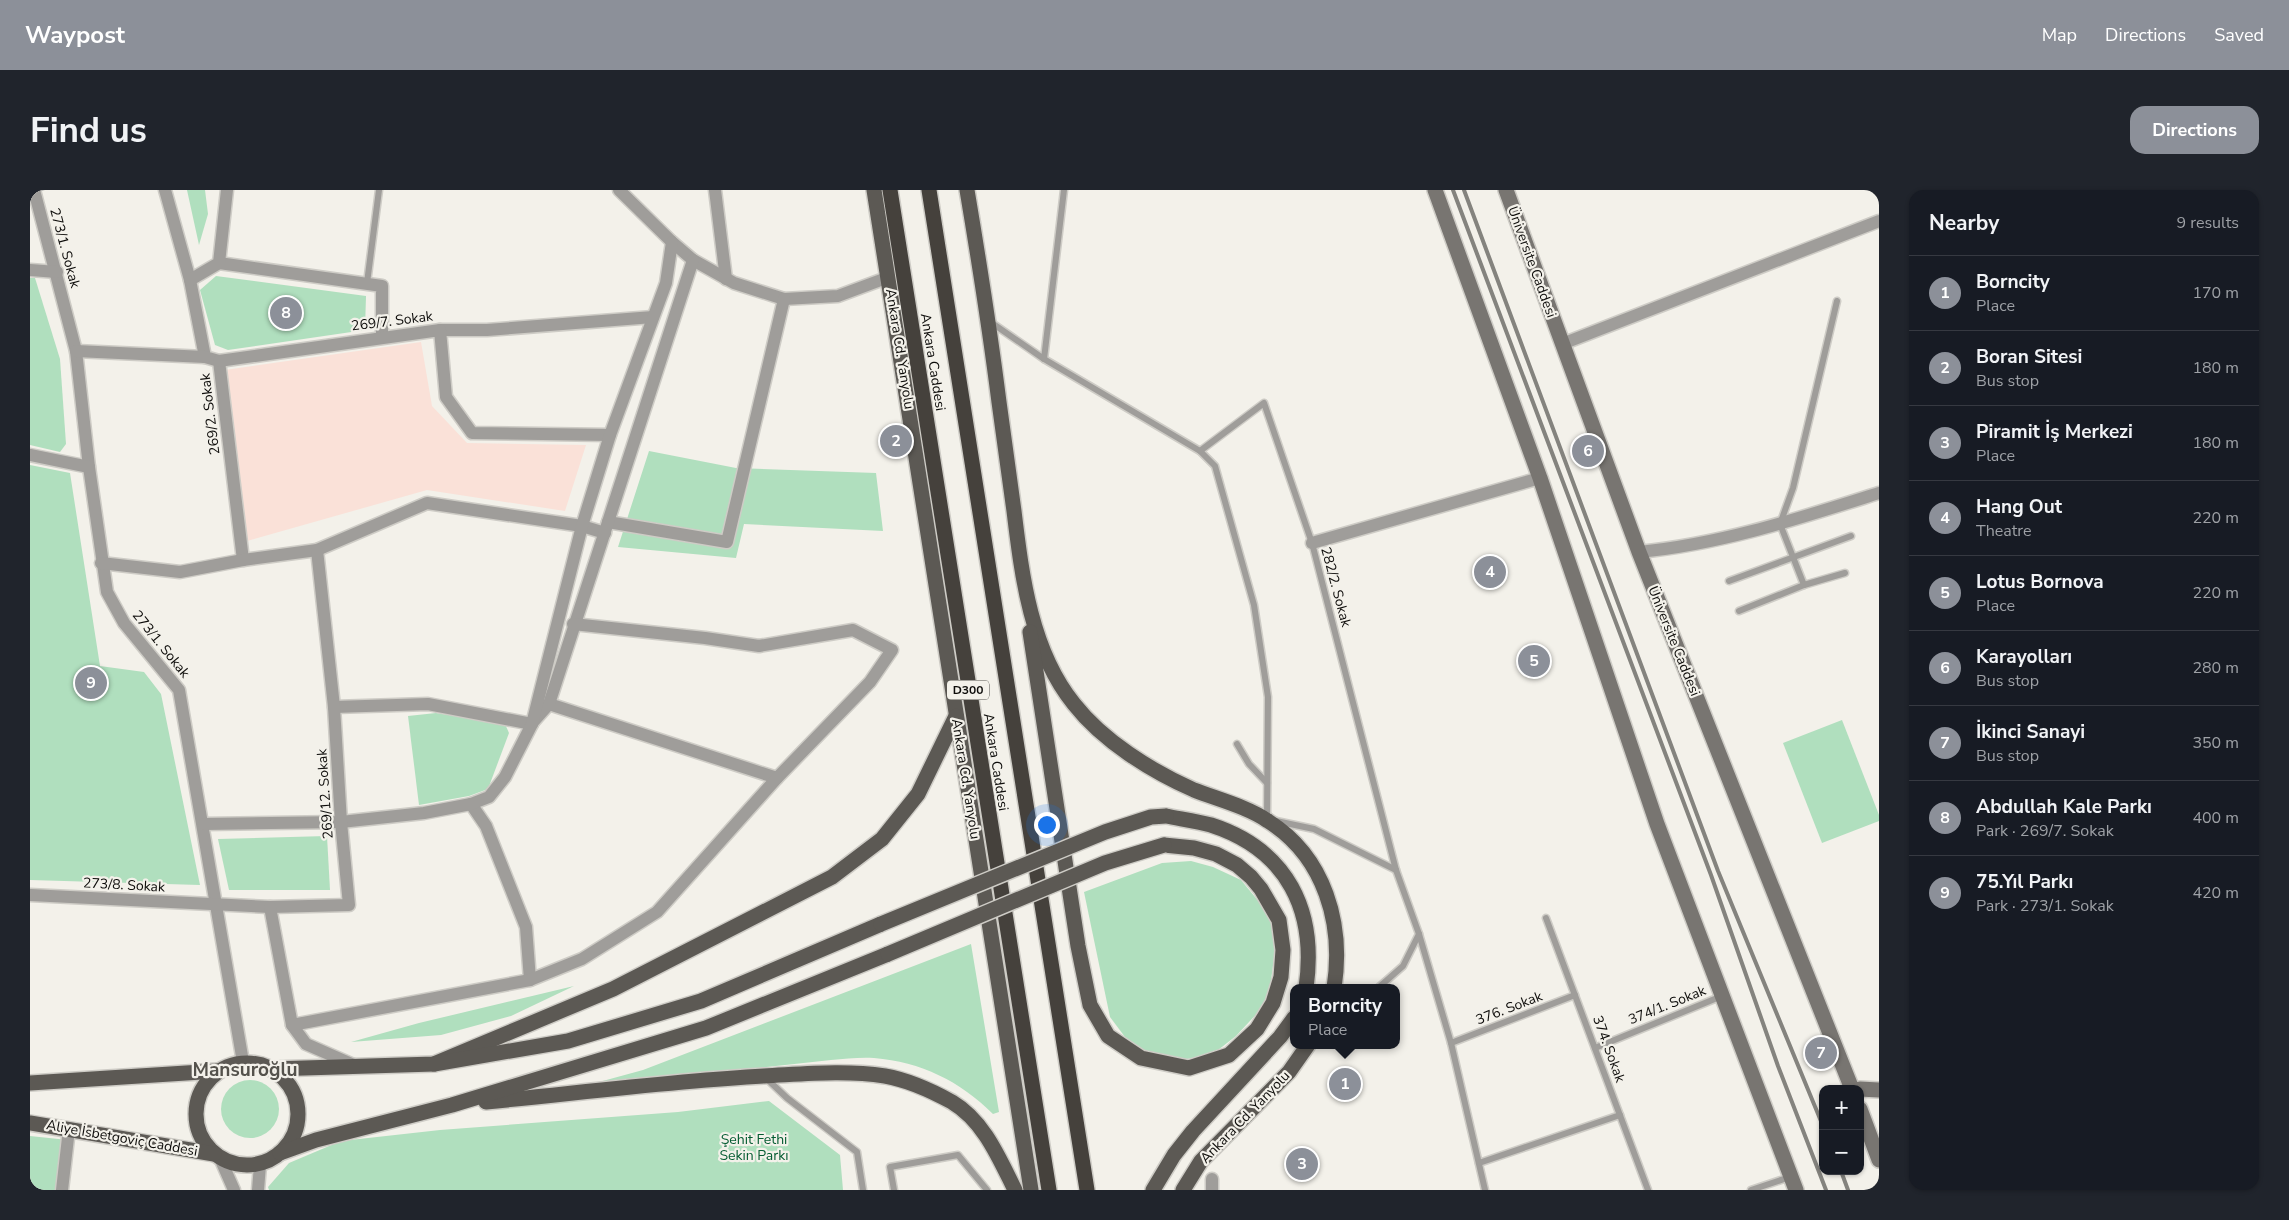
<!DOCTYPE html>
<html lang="en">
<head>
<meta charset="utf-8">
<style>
  body { margin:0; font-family:"Nunito Sans",sans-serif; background:#20242c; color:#f1f3f6 }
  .controls { position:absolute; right:15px; bottom:15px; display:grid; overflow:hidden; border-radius:10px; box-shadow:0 1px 4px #0004 }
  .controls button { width:45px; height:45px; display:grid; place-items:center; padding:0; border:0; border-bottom:1px solid #363941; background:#171b24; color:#f1f3f6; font:25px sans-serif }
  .you { position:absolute; left:1016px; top:634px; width:18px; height:18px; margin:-12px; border:4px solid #fff; border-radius:50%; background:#1a73e8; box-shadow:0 0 0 8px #1a73e833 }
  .badge { display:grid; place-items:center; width:32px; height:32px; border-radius:50%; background:#8c9099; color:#fff; font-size:16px; font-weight:700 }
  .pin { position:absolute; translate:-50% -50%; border:2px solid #fff; box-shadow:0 1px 5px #0006 }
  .popup { position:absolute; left:1260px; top:794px; width:110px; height:65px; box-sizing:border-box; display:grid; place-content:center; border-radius:10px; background:#171b24; filter:drop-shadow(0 1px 4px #0005); font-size:16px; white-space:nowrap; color:#9ea1a6 }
  .popup b { font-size:19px; color:#f1f3f6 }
  .popup::after { content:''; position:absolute; left:50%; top:100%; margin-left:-10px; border:10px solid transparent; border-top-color:#171b24 }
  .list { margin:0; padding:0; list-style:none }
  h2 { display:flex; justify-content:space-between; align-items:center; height:65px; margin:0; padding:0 20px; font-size:21px }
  h2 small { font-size:16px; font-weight:400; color:#9ea1a6 }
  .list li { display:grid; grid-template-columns:32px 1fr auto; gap:15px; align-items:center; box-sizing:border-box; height:75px; padding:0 20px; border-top:1px solid #363941 }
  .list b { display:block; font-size:19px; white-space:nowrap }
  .list p { margin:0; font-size:16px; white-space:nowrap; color:#9ea1a6 }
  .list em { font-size:16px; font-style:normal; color:#9ea1a6 }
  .map { position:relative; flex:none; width:1849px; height:1000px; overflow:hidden; border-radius:15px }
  header { display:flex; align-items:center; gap:30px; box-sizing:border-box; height:70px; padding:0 25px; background:#8c9099; color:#fff }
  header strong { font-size:24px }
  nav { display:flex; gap:28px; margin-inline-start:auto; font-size:18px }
  .intro { display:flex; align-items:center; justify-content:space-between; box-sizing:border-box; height:120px; padding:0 30px }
  h1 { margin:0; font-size:35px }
  .button { padding:12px 22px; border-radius:15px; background:#8c9099; color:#fff; font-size:18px; font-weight:700 }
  main { display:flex; gap:30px; padding:0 30px }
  aside { flex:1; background:#171b24; border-radius:15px; box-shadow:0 1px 4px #0004 }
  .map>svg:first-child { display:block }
  .education { fill:#fae1d8 }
  .green { fill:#b0dfbe }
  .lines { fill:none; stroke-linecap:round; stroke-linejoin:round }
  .lane-casing { stroke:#ceccc6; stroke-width:9 }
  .street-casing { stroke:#ceccc6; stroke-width:15 }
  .secondary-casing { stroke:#ceccc6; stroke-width:18 }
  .primary-casing { stroke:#ceccc6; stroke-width:18 }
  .highway-casing { stroke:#ceccc6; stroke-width:18 }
  .lane { stroke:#9f9d9a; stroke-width:6 }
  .street { stroke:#9f9d9a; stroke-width:12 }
  .secondary { stroke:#787571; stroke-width:15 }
  .primary { stroke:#5c5954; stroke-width:15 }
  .highway { stroke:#45413c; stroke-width:15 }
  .rail { stroke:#84837e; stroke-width:4 }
  .primary-bridge-casing { stroke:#ceccc6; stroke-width:18; stroke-linecap:butt }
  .primary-bridge { stroke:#5c5954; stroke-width:15 }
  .labels { text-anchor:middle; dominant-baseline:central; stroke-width:4.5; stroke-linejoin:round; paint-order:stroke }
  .shield { fill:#f3f1ea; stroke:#52514d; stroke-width:1 }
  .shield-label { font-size:12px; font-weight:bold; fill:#0d0c0a }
  .street-label { font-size:14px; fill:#0d0c0a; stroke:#f3f1ea }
  .park-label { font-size:14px; fill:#055c32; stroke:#f3f1ea }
  .district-label { font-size:19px; font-weight:bold; fill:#54524c; stroke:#f3f1ea }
</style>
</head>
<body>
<header>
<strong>Waypost</strong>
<nav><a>Map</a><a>Directions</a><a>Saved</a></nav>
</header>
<div class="intro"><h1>Find us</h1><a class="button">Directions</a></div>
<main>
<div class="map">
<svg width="1849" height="1000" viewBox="0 0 1849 1000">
  <rect width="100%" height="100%" fill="#f3f1ea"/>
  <path class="education" d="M391,152L402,216L437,253L556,255L535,321L397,300L217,351L195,180Z"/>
  <g class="green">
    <path d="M157,0H175L178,24L169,55Z"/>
    <path d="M186,86L336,106L335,140L198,160L185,155L170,100Z"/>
    <path d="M0,88H5L30,169L36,254L30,262L0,255Z"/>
    <path d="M619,261L706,278L846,283L853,341L714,334L706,368L588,357Z"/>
    <path d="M0,275L40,283L70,476L114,482L131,504L170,695L0,690Z"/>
    <path d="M406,523L475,534L479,543L458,599L439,606L389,615L378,526Z"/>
    <path d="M1812,530L1849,625V631L1792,653L1753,553Z"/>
    <path d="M297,646L300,700H199L188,649Z"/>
    <path d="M1161,671L1183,677L1211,690L1239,724L1246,752L1241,791L1233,817L1206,846L1183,864L1157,869L1128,864L1111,859L1095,847L1080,827L1054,702L1132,673Z"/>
    <path d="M941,754L969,922L963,924C930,891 891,872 844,868C830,867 815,869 801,870L547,898L613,880Z"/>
    <path d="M544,796L481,826L411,845L321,852L389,833Z"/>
    <circle cx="220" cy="919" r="29"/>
    <path d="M739,911L810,965L813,1000H239L238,997L259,973L311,951L410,940L648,922Z"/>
    <path d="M0,946L38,950L32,1000H0Z"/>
  </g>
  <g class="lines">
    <g class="lane-casing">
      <g id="lane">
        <path d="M337,93L349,0"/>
        <path d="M959,131L1014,169L1170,261L1185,276L1224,415L1238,507L1237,628"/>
        <path d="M1014,169L1034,0"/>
        <path d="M1170,261L1234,213L1282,353L1366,680L1389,744L1421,853L1455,1000"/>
        <path d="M1699,391L1821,346"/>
        <path d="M1774,395L1750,334L1763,298L1807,111"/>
        <path d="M1709,421L1774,395L1815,383"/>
        <path d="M1207,554L1219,574L1237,593"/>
        <path d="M1246,631L1284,639L1366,680"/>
        <path d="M1516,728L1618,1000"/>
        <path d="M1348,798L1373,776L1389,744"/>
        <path d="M1421,853L1545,805"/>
        <path d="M1565,858L1692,806"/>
        <path d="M736,888L757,908L827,962L833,1000"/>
        <path d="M1449,973L1590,925"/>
        <path d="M864,1000L860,977L928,965L957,1000"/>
        <path d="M1721,1000L1760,987"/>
      </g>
    </g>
    <g class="street-casing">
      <g id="street">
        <path d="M4,0L46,161L59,277L77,402L94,433L149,500L213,872"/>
        <path d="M135,0L160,90L175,167L189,171L213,370"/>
        <path d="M589,0L642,52L663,70L704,93L754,109L808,106L859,87"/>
        <path d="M685,0L696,89"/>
        <path d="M189,73L352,96V146"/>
        <path d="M0,80L27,82"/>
        <path d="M160,90L189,73L197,0"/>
        <path d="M410,140H457L623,127"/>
        <path d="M1532,154L1849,31"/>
        <path d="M46,161L175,167"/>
        <path d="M189,171L410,140L416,207L442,243L580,245"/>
        <path d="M0,265L59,277"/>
        <path d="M578,332L697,352L754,109"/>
        <path d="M1282,353L1510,288"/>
        <path d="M1609,362C1692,354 1770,328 1849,303"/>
        <path d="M71,373L150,382L213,370L287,360L397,313L552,336L575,343"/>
        <path d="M519,514L747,588"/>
        <path d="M304,517L398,514L502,534"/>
        <path d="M503,532L519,514L663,70"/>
        <path d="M441,614L456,636L496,737L500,790"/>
        <path d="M174,634L311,632L394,623L441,614L459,607L475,587L502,534L552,336L580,245L636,93L642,52"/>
        <path d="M0,705L240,717L319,715L311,632L304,517L287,360"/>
        <path d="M240,717L262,835L276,854L326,876"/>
        <path d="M262,835L500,790L552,769L627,722L747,588L840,492L862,460L823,440L729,456L675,448L543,434"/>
        <path d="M190,968L204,1000"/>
        <path d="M1182,989V1000"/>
        <path d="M32,1000L39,939"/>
        <path d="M228,1000L230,975"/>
      </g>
    </g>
    <g class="secondary-casing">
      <g id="secondary">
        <path d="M1405,0L1510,288L1627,634L1766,1000"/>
        <path d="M1476,0L1609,362L1822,899"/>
        <path d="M1830,899L1849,900"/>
        <path d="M1830,919L1849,970"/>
      </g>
    </g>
    <g class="primary-casing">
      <g id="primary">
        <path d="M844,0L1001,1000"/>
        <path d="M937,0C949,71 960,141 969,212C974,249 979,285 984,321C992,387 1001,461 1044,514C1073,551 1121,581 1164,600C1187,609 1218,617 1238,631C1295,667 1314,734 1304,798"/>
        <path d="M1000,442L1048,756L1060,815L1078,846L1111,868L1159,878L1199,865L1227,839L1243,813L1251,787L1253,760L1249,730L1231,699L1221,687L1207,675L1186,664L1164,658L1134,655"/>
        <path d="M1136,626C1151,629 1167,631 1181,635C1258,660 1287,721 1276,798"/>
        <circle cx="217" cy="924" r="51"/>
        <path d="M404,874L583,799L802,687L852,649L888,604L926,526"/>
        <path d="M242,879L404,874L538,851L671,811L851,734"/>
        <path d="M0,893L187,881"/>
        <path d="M456,912C549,903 641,891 734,886C775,884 815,880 855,886C878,890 902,901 922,912C954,931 969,968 985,1000"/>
        <path d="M0,933L184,964"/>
        <path d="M250,963L286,950L422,915L676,838L858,764"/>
        <path d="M1123,1000L1144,965L1163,941L1250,847L1264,828"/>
        <path d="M1153,1000L1171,971L1259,882L1278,855"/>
      </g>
    </g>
    <g class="highway-casing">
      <g id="highway">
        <path d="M860,0L1019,1000"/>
        <path d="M899,0L1057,1000"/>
      </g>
    </g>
    <use href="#lane" class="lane"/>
    <use href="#street" class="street"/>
    <use href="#secondary" class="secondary"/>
    <use href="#primary" class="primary"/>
    <use href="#highway" class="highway"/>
    <g class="rail">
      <path d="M1423,0L1681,685L1748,876L1796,1000"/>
      <path d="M1434,0L1688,681L1793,936"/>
      <path d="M1811,981L1818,1000"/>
    </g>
    <g class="primary-bridge-casing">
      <g id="primary-bridge">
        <path d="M851,734L1075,642L1121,627L1136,626"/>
        <path d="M858,764L1075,673L1134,655"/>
      </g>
    </g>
    <use href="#primary-bridge" class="primary-bridge"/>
  </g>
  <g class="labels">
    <rect class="shield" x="917" y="490.5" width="42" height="19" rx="4"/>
    <g class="shield-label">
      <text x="938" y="500">D300</text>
    </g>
    <g class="street-label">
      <text transform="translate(35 58) rotate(75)">273/1. Sokak</text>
      <text transform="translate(1502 72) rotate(70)">Üniversite Caddesi</text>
      <text transform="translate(362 131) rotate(-7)">269/7. Sokak</text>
      <text transform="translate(870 159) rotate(81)">Ankara Cd. Yanyolu</text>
      <text transform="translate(903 172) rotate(81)">Ankara Caddesi</text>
      <text transform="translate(180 224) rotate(-97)">269/2. Sokak</text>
      <text transform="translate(1306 397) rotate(75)">282/2. Sokak</text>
      <text transform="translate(1644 451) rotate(68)">Üniversite Caddesi</text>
      <text transform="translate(131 454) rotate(51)">273/1. Sokak</text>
      <text transform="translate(966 572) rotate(81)">Ankara Caddesi</text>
      <text transform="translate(936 589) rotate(81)">Ankara Cd. Yanyolu</text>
      <text transform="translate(295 604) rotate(-94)">269/12. Sokak</text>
      <text transform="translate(94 695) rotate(3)">273/8. Sokak</text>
      <text transform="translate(1637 815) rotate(-22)">374/1. Sokak</text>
      <text transform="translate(1479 818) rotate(-21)">376. Sokak</text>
      <text transform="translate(1579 859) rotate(70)">374. Sokak</text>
      <text transform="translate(1215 927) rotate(-46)">Ankara Cd. Yanyolu</text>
      <text transform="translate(92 948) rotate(10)">Aliye İsbetgoviç Caddesi</text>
    </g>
    <g class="park-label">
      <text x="724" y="949">Şehit Fethi<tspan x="724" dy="16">Sekin Parkı</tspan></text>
    </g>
    <g class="district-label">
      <text x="215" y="880">Mansuroğlu</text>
    </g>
  </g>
</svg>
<div class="controls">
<button>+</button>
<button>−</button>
</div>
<div class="you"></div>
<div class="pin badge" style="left:1315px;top:894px">1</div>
<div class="popup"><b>Borncity</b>Place</div>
<div class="pin badge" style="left:866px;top:251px">2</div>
<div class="pin badge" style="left:1272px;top:974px">3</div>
<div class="pin badge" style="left:1460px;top:382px">4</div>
<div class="pin badge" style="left:1504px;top:471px">5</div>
<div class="pin badge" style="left:1558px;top:261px">6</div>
<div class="pin badge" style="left:1791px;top:863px">7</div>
<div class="pin badge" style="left:256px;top:123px">8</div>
<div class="pin badge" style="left:61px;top:493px">9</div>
</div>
<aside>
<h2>Nearby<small>9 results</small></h2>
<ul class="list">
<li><span class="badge">1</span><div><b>Borncity</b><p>Place</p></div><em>170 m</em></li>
<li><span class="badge">2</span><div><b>Boran Sitesi</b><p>Bus stop</p></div><em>180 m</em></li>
<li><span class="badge">3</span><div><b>Piramit İş Merkezi</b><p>Place</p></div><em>180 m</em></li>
<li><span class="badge">4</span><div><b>Hang Out</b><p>Theatre</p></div><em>220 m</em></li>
<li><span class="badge">5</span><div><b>Lotus Bornova</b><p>Place</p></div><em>220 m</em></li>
<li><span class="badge">6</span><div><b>Karayolları</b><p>Bus stop</p></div><em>280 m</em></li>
<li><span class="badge">7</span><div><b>İkinci Sanayi</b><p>Bus stop</p></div><em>350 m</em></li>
<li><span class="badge">8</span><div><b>Abdullah Kale Parkı</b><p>Park · 269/7. Sokak</p></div><em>400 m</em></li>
<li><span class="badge">9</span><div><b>75.Yıl Parkı</b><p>Park · 273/1. Sokak</p></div><em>420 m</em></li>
</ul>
</aside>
</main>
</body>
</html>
